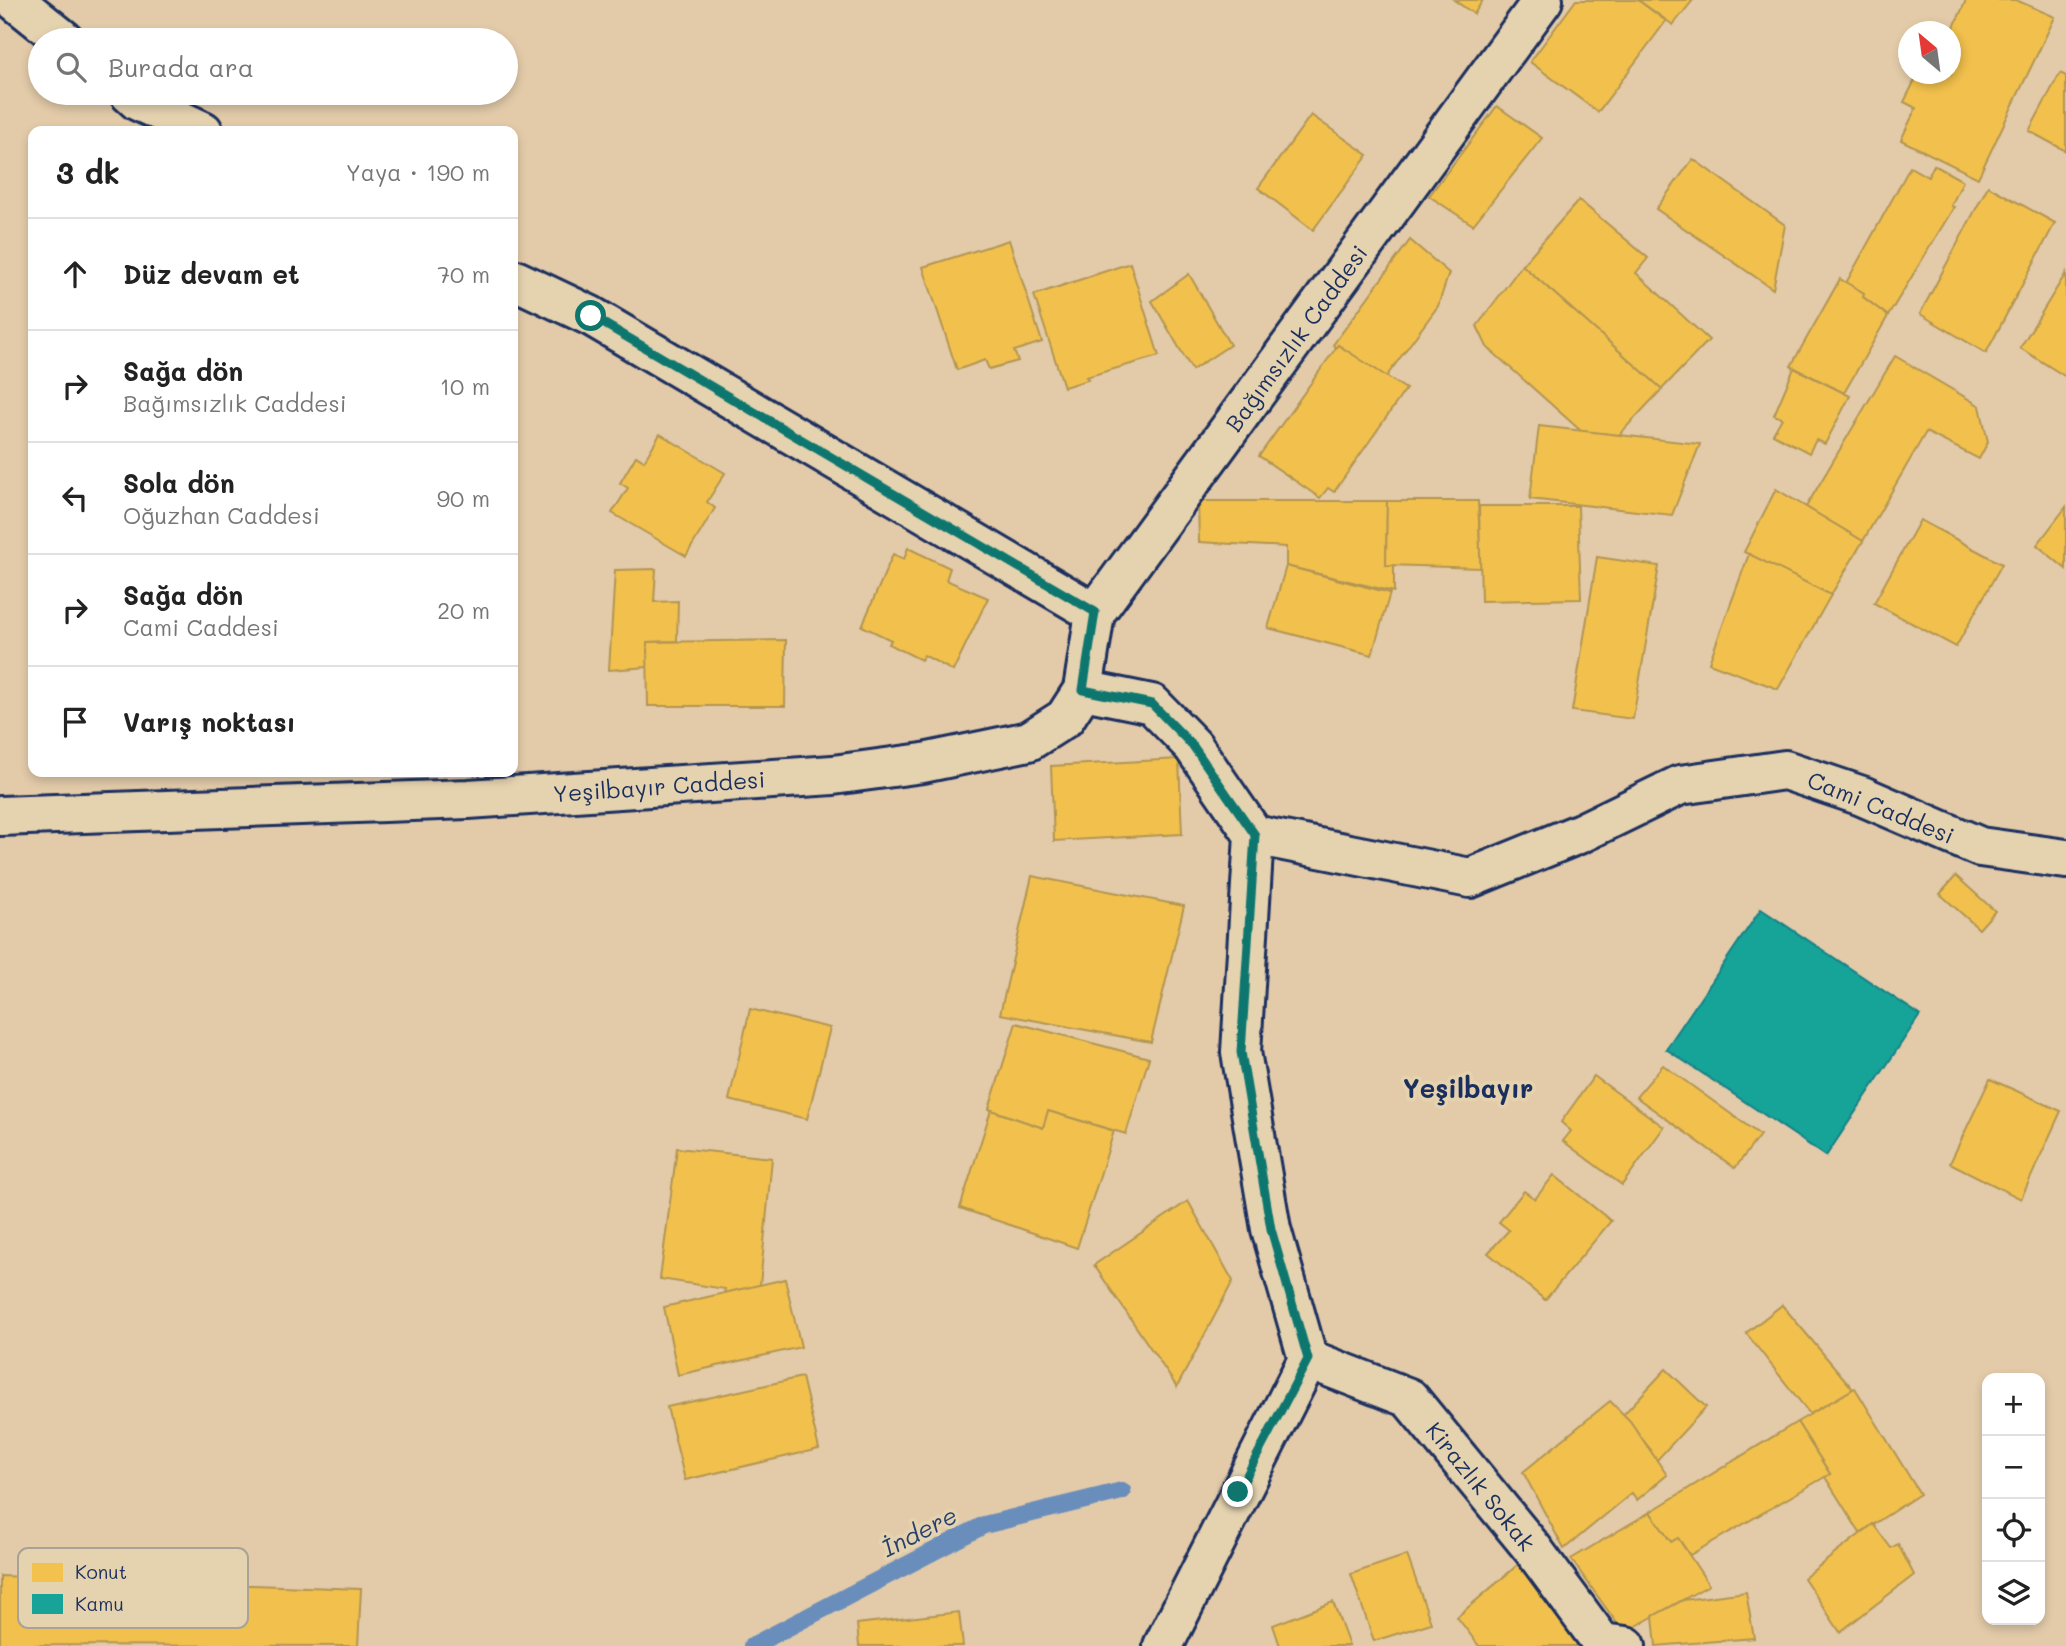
<!DOCTYPE html>
<html lang="tr">
<head>
<meta charset="utf-8">
<style>
  body { margin:0; font-family:Mali,sans-serif; background:#f6f6f6; color:#222 }
  .controls { position:absolute; right:21px; bottom:21px; display:grid; overflow:hidden; border-radius:14px; box-shadow:0 4px 10px #0003 }
  .controls button { width:63px; height:63px; display:grid; place-items:center; padding:0; border:0; border-bottom:2px solid #e0e0e0; background:#fff; color:#222; font:35px sans-serif }
  .compass { position:absolute; left:1898px; top:21px; width:63px; height:63px; border-radius:50%; background:#fff; box-shadow:0 4px 10px #0003; rotate:331deg }
  .stop { position:absolute; width:21px; height:21px; margin:-16px; border:5px solid #0f766e; border-radius:50%; background:#fff }
  .stop.end { background:#0f766e; border-color:#fff; box-shadow:0 2px 7px #0008 }
  .list { margin:0; padding:0; list-style:none }
  h2 { display:flex; justify-content:space-between; align-items:center; height:91px; margin:0; padding:0 28px; font-size:30px }
  h2 small { font-size:23px; font-weight:400; color:#767676 }
  .list li { display:grid; grid-template-columns:46px 1fr auto; gap:21px; align-items:center; box-sizing:border-box; height:112px; padding:0 28px; border-top:2px solid #e0e0e0 }
  .list b { display:block; font-size:26px; white-space:nowrap }
  .list p { margin:0; font-size:23px; white-space:nowrap; color:#767676 }
  .list em { font-size:23px; font-style:normal; color:#767676 }
  .icon { flex:none; width:38px; height:38px; fill:none; stroke:currentColor; stroke-width:2; stroke-linecap:round; stroke-linejoin:round }
  .map { position:relative; flex:none; width:2066px; height:1646px; overflow:hidden }
  .search { position:absolute; background:#fff; box-shadow:0 4px 10px #0003; left:28px; top:28px; width:490px; height:77px; display:flex; align-items:center; gap:18px; box-sizing:border-box; padding:0 24px; border-radius:38px; color:#767676; font-size:26px }
  .panel { position:absolute; background:#fff; box-shadow:0 4px 10px #0003; left:28px; top:126px; width:490px; height:651px; border-radius:14px }
  .map>svg:first-child { display:block }
  .homes { fill:#f2c14e; stroke:#b29553; stroke-width:2 }
  .public { fill:#17a398; stroke:#188087; stroke-width:2 }
  .lines { fill:none; stroke-linecap:round; stroke-linejoin:round }
  .stream { stroke:#6b8ebc; stroke-width:18 }
  .street-casing { stroke:#1b2f5e; stroke-width:44 }
  .secondary-casing { stroke:#1b2f5e; stroke-width:44 }
  .street { stroke:#e5d3b0; stroke-width:38 }
  .secondary { stroke:#e5d3b0; stroke-width:38 }
  .route { stroke:#0f766e; stroke-width:9 }
  .labels { text-anchor:middle; dominant-baseline:central; stroke-width:7; stroke-linejoin:round; paint-order:stroke }
  .street-label { font-size:23px; fill:#1b2f5e; stroke:#e5d3b0 }
  .water-label { font-size:24px; font-style:italic; fill:#283f6e; stroke:#e5d3b0 }
  .quarter-label { font-size:26px; font-weight:bold; fill:#1b2f5e; stroke:#e5d3b0 }
  .key { fill:#e5d3b0; stroke:#a8a297; stroke-width:2 }
  .key-label { font-size:19px; fill:#1b2f5e }
</style>
</head>
<body>
<div class="map">
<svg width="2066" height="1646" viewBox="0 0 2066 1646">
  <rect width="100%" height="100%" fill="#e3cba9"/>
  <filter id="ink" filterUnits="userSpaceOnUse"><feTurbulence type="fractalNoise" baseFrequency=".0143" numOctaves="2"/><feDisplacementMap in="SourceGraphic" scale="14" xChannelSelector="R" yChannelSelector="G"/><feConvolveMatrix kernelMatrix="1 2 1 2 8 2 1 2 1" color-interpolation-filters="sRGB"/></filter>
  <g filter="url(#ink)">
    <g class="homes">
      <path d="M1454,0H1483L1474,14Z"/>
      <path d="M1576,0H1638L1666,21L1598,112L1530,62Z"/>
      <path d="M1638,0H1693L1673,25Z"/>
      <path d="M1966,0H2016L2055,17L1978,178L1901,140L1916,108L1904,102L1918,74H1951V34Z"/>
      <path d="M2060,73L2066,76V151L2029,131Z"/>
      <path d="M1497,106L1542,138L1473,225L1429,196Z"/>
      <path d="M1311,115L1368,155L1313,230L1258,188Z"/>
      <path d="M1693,159L1785,225L1773,289L1656,209Z"/>
      <path d="M1934,165L1963,181L1951,206L1954,207L1888,316L1863,297L1864,293L1846,283L1910,167L1928,177Z"/>
      <path d="M1988,186L2055,223L1986,353L1920,314Z"/>
      <path d="M1579,200L1648,258L1636,273L1709,340L1662,389L1522,265Z"/>
      <path d="M1009,240L1042,342L1014,351L1018,361L989,369L985,360L957,370L923,267Z"/>
      <path d="M1410,240L1449,273L1438,306L1386,377L1338,345L1336,348L1333,345Z"/>
      <path d="M1130,263L1159,356L1086,377L1088,380L1064,387L1034,295Z"/>
      <path d="M1522,265L1662,389L1619,435L1581,431L1487,347L1477,326Z"/>
      <path d="M2066,273V377L2020,348Z"/>
      <path d="M1189,274L1230,345L1192,370L1152,301Z"/>
      <path d="M1840,279L1864,293L1863,297L1888,316L1844,393L1791,366Z"/>
      <path d="M1338,345L1406,389L1334,492L1328,488L1320,498L1259,456Z"/>
      <path d="M1895,356L1980,406L1988,442L1979,459L1926,432L1863,541L1806,507Z"/>
      <path d="M1794,368L1850,396L1825,444L1816,440L1809,453L1773,434L1782,418L1774,415Z"/>
      <path d="M1539,426L1700,444L1672,515L1530,499Z"/>
      <path d="M660,434L725,473L707,502L715,508L686,556L612,513L628,488L620,483L636,456L644,461Z"/>
      <path d="M1776,489L1863,541L1831,595L1744,552Z"/>
      <path d="M1198,501H1387L1386,565L1394,564V592L1286,566V547L1199,542Z"/>
      <path d="M1387,501H1478L1481,568L1386,565Z"/>
      <path d="M1479,506H1578L1581,599L1481,601Z"/>
      <path d="M2066,507V569L2037,545Z"/>
      <path d="M1920,520L2002,564L1956,647L1874,603Z"/>
      <path d="M908,548L950,568L946,580L988,598L953,671L924,655L921,660L889,644L891,640L862,626L893,554L904,559Z"/>
      <path d="M1749,554L1831,595L1778,689L1709,663Z"/>
      <path d="M1597,557L1659,566L1633,719L1572,711Z"/>
      <path d="M1286,566L1390,593L1372,655L1268,628Z"/>
      <path d="M656,569L654,602L678,601L677,641L647,642L648,667L609,670L615,570Z"/>
      <path d="M786,640L785,706H648L647,642Z"/>
      <path d="M1179,759L1182,834L1054,841L1051,766Z"/>
      <path d="M1032,876L1184,906L1151,1042L1000,1014Z"/>
      <path d="M1956,876L1995,911L1979,929L1940,894Z"/>
      <path d="M750,1009L830,1028L807,1119L729,1100Z"/>
      <path d="M1016,1023L1149,1058L1126,1134L1048,1111L1043,1128L989,1109Z"/>
      <path d="M1663,1065L1760,1135L1735,1168L1636,1097Z"/>
      <path d="M1594,1076L1664,1127L1622,1185L1563,1141L1571,1131L1561,1122Z"/>
      <path d="M1990,1079L2061,1111L2021,1199L1950,1163Z"/>
      <path d="M991,1110L1043,1128L1048,1111L1114,1131L1077,1248L960,1208Z"/>
      <path d="M677,1148L772,1158L760,1285L724,1293L725,1289L660,1279Z"/>
      <path d="M1554,1175L1611,1221L1545,1300L1488,1253L1509,1230L1499,1222L1524,1191L1535,1199Z"/>
      <path d="M1188,1201L1233,1281L1177,1387L1094,1265Z"/>
      <path d="M785,1279L801,1347L678,1375L664,1307Z"/>
      <path d="M1782,1305L1853,1389L1810,1414L1746,1333Z"/>
      <path d="M1666,1369L1706,1407L1656,1461L1649,1451L1651,1450L1622,1416Z"/>
      <path d="M802,1377L819,1449L685,1480L667,1407Z"/>
      <path d="M1855,1388L1920,1494L1860,1533L1825,1477L1830,1474L1797,1422Z"/>
      <path d="M1610,1401L1630,1421L1667,1475L1637,1500L1632,1493L1564,1549L1523,1472Z"/>
      <path d="M1797,1422L1830,1474L1690,1555L1678,1538L1671,1542L1650,1512Z"/>
      <path d="M1650,1512L1671,1542L1678,1538L1709,1585L1624,1633L1571,1559Z"/>
      <path d="M1873,1524L1891,1548L1898,1544L1914,1575L1840,1632L1804,1578Z"/>
      <path d="M1407,1555L1431,1623L1374,1641L1351,1574Z"/>
      <path d="M1521,1562L1585,1642L1579,1646H1479L1457,1617Z"/>
      <path d="M0,1576L361,1589L358,1646L0,1645Z"/>
      <path d="M1746,1592L1754,1638L1656,1646L1653,1616L1683,1600Z"/>
      <path d="M1333,1602L1349,1646H1280L1273,1625Z"/>
      <path d="M959,1612L963,1646H859L857,1624Z"/>
    </g>
    <path class="public" d="M1761,909L1920,1015L1826,1156L1666,1049Z"/>
    <g class="lines">
      <path class="stream" d="M752,1646L984,1525L1122,1491"/>
      <g class="street-casing">
        <g id="street">
          <path d="M14,0L64,40"/>
          <path d="M129,93L138,101L203,131"/>
          <path d="M513,279L591,316L1095,613"/>
          <path d="M1254,835L1470,878L1581,833L1680,785L1785,770L1862,796L1980,847L2066,859"/>
          <path d="M1308,1359L1409,1398L1532,1548L1602,1643L1626,1646"/>
        </g>
      </g>
      <g class="secondary-casing">
        <g id="secondary">
          <path d="M1083,690L1152,704L1193,746L1254,835L1241,1052L1271,1229L1308,1359L1163,1646"/>
          <path d="M0,816L468,799L833,775L923,763L1029,741L1065,718L1083,690L1095,613L1543,0"/>
        </g>
      </g>
      <use href="#street" class="street"/>
      <use href="#secondary" class="secondary"/>
    </g>
  </g>
  <g class="lines" filter="url(#ink)">
    <path class="route" d="M591,316L1095,612L1083,690L1152,704L1193,746L1255,835L1241,1052L1271,1229L1308,1359L1238,1492"/>
  </g>
  <g class="labels">
    <g class="street-label">
      <text transform="translate(1296 338) rotate(-54)">Bağımsızlık Caddesi</text>
      <text transform="translate(659 786) rotate(-4)">Yeşilbayır Caddesi</text>
      <text transform="translate(1881 807) rotate(22)">Cami Caddesi</text>
      <text transform="translate(1481 1486) rotate(51)">Kirazlık Sokak</text>
    </g>
    <g class="water-label">
      <text transform="translate(919 1531) rotate(-27)">İndere</text>
    </g>
    <g class="quarter-label">
      <text x="1468" y="1088">Yeşilbayır</text>
    </g>
  </g>
  <rect x="18" y="1548" width="230" height="80" rx="10" class="key"/>
  <rect x="32" y="1563" width="31" height="19" fill="#f2c14e"/>
  <rect x="32" y="1594" width="31" height="20" fill="#17a398"/>
  <g class="key-label">
    <text x="75" y="1579">Konut</text>
    <text x="75" y="1611">Kamu</text>
  </g>
</svg>
<div class="controls">
<button>+</button>
<button>−</button>
<button><svg class="icon" aria-label="locate" viewBox="0 0 24 24"><circle cx="12" cy="12" r="6"/><path d="M12 2v4M12 18v4M2 12h4M18 12h4"/></svg></button>
<button><svg class="icon" aria-label="layers" viewBox="0 0 24 24"><path d="M12 4l9 5-9 5-9-5zM3 14l9 5 9-5"/></svg></button>
</div>
<svg class="compass" viewBox="-18 -18 36 36"><path d="M0-13l5 13h-10z" fill="#e53935"/><path d="M0 13l5-13h-10z" fill="#767676"/></svg>
<div class="stop" style="left:591px;top:316px"></div>
<div class="stop end" style="left:1238px;top:1492px"></div>
<div class="search"><svg class="icon" aria-label="search" viewBox="0 0 24 24"><circle cx="10" cy="10" r="6"/><path d="M15 15l6 6"/></svg>Burada ara</div>
<section class="panel">
<h2>3 dk<small>Yaya · 190 m</small></h2>
<ul class="list">
<li><svg class="icon" aria-label="ahead" viewBox="0 0 24 24"><path d="M12 20V5M6 11l6-6 6 6"/></svg><div><b>Düz devam et</b></div><em>70 m</em></li>
<li><svg class="icon" aria-label="right" viewBox="0 0 24 24"><path d="M7 20v-9h11M14 6l5 5-5 5"/></svg><div><b>Sağa dön</b><p>Bağımsızlık Caddesi</p></div><em>10 m</em></li>
<li><svg class="icon" aria-label="left" viewBox="0 0 24 24"><path d="M17 20v-9H6M10 6l-5 5 5 5"/></svg><div><b>Sola dön</b><p>Oğuzhan Caddesi</p></div><em>90 m</em></li>
<li><svg class="icon" aria-label="right" viewBox="0 0 24 24"><path d="M7 20v-9h11M14 6l5 5-5 5"/></svg><div><b>Sağa dön</b><p>Cami Caddesi</p></div><em>20 m</em></li>
<li><svg class="icon" aria-label="arrive" viewBox="0 0 24 24"><path d="M6 21V4h12l-3 4 3 4H6"/></svg><div><b>Varış noktası</b></div></li>
</ul>
</section>
</div>
</body>
</html>
